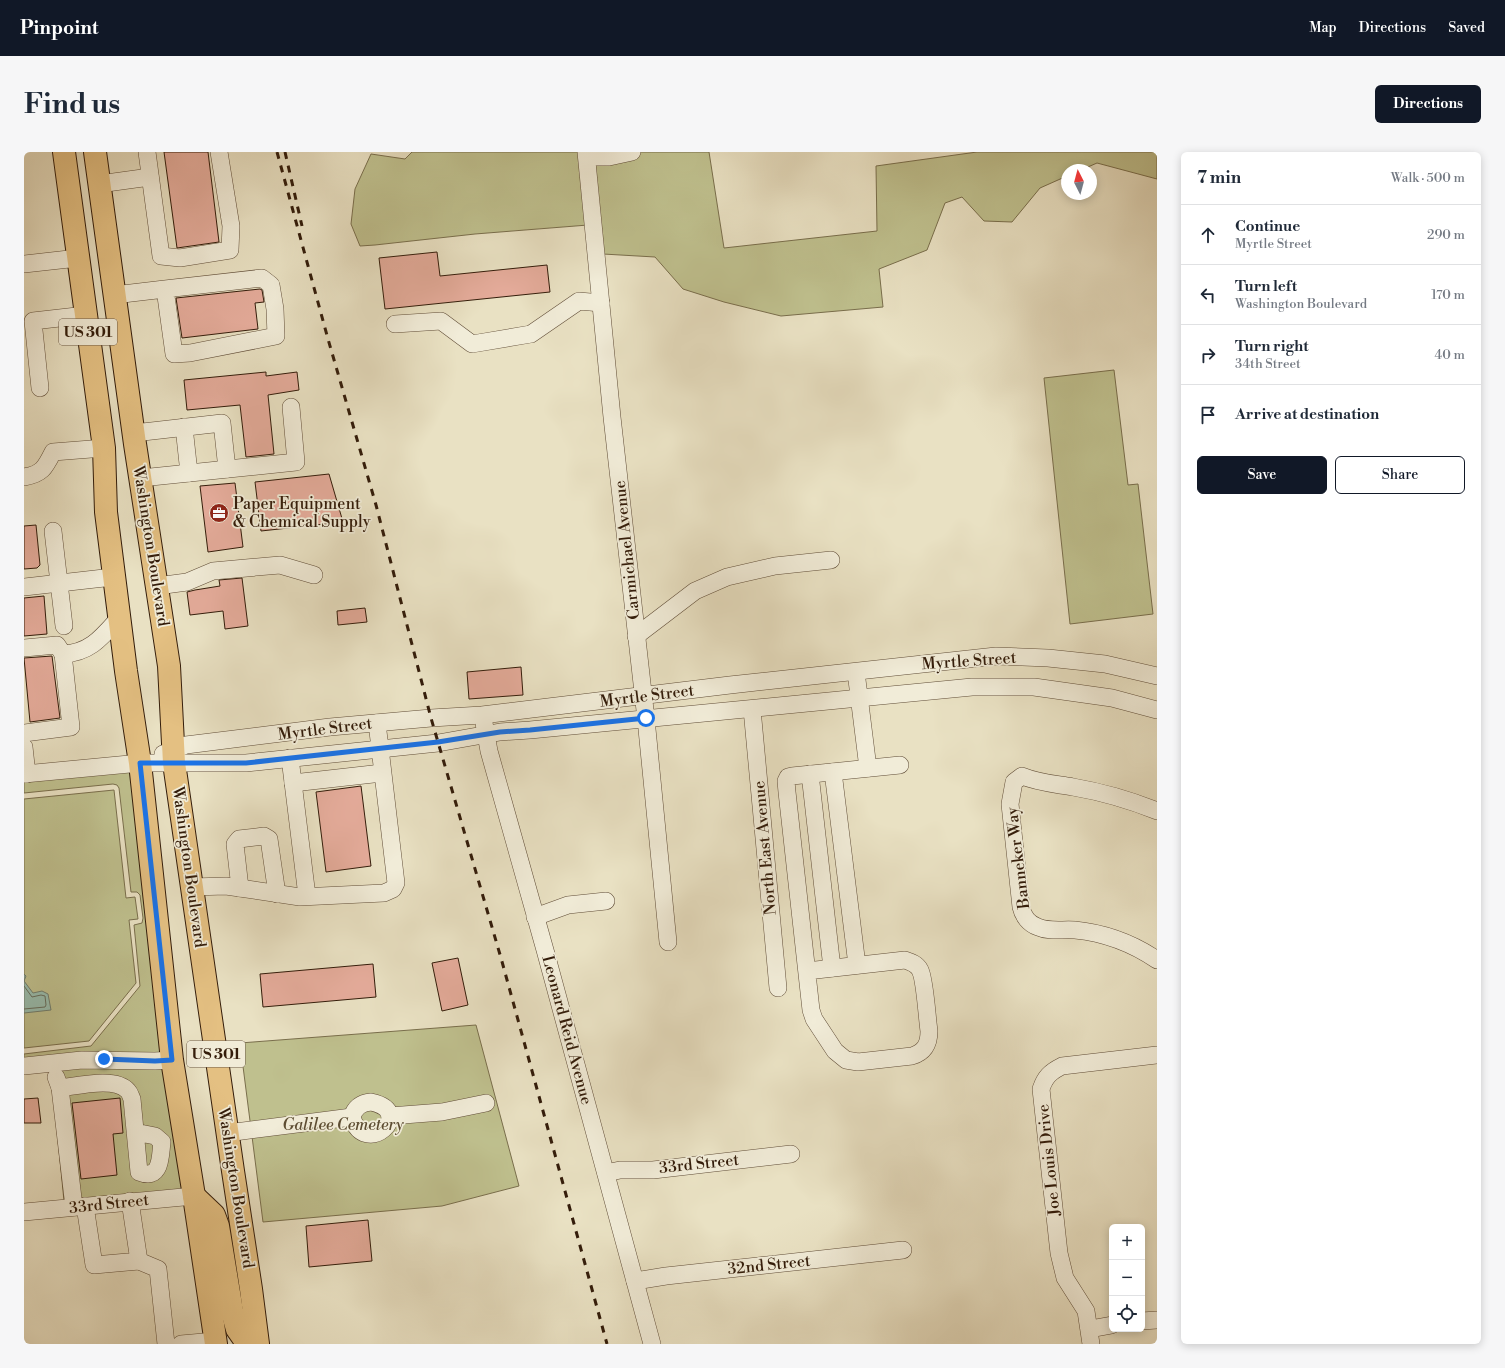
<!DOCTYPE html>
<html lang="en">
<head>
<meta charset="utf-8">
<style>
  body { margin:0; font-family:"Libre Bodoni",serif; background:#f6f6f7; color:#1f2937 }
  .controls { position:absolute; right:12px; bottom:12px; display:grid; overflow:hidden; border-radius:6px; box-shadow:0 2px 10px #0003 }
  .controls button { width:36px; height:36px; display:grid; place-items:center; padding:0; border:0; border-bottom:1px solid #e0e1e3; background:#fff; color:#1f2937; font:20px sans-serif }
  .compass { position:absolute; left:1037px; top:12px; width:36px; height:36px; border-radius:50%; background:#fff; box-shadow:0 2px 10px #0003; rotate:354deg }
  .stop { position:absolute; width:12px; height:12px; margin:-9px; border:3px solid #1a73e8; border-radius:50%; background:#fff }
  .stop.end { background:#1a73e8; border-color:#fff; box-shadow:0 1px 4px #0008 }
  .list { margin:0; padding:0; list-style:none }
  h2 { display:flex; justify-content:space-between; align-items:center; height:52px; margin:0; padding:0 16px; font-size:17px }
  h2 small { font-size:13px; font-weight:400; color:#747a83 }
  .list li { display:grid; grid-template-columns:26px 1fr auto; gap:12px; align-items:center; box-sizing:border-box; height:60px; padding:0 16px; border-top:1px solid #e0e1e3 }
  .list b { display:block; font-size:15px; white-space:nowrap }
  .list p { margin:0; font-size:13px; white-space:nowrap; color:#747a83 }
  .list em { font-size:13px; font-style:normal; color:#747a83 }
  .actions { display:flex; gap:8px; padding:12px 16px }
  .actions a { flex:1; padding:9px 0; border:1px solid #111827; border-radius:6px; text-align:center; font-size:14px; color:#111827 }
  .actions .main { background:#111827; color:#fff }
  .icon { flex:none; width:22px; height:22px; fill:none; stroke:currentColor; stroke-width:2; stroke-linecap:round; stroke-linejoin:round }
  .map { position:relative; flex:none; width:1133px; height:1192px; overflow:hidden; border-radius:6px }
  header { display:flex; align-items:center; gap:24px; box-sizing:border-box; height:56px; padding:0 20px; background:#111827; color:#fff }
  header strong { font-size:19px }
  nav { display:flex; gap:22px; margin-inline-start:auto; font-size:14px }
  .intro { display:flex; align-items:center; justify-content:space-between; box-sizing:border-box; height:96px; padding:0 24px }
  h1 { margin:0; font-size:28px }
  .button { padding:10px 18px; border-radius:6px; background:#111827; color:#fff; font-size:14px; font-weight:700 }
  main { display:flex; gap:24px; padding:0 24px }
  aside { flex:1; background:#fff; border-radius:6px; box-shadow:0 2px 10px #0003 }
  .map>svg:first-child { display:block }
  .green { fill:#bfc08e; stroke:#796e4c }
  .water { fill:#98beb0; stroke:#707d6e }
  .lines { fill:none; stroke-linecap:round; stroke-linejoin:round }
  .shore { stroke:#666d5d; stroke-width:1 }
  .building { fill:#e4ab9a; stroke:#331c0a }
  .minor-casing { stroke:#604d38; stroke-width:18 }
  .major-casing { stroke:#331c0a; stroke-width:24 }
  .minor { stroke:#f1ecd8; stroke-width:17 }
  .major { stroke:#e4c082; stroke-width:22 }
  .rail { stroke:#331c0a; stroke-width:3; stroke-dasharray:7 7; stroke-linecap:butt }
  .route { stroke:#1a73e8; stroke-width:5 }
  .labels { text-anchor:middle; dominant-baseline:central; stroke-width:3.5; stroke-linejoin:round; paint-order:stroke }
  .shield { fill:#f1ecd8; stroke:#6c5a48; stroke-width:1 }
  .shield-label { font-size:15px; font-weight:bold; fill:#331c0a }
  .poi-label { font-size:16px; fill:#331c0a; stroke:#f1ecd8; text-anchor:start }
  .street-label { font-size:16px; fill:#331c0a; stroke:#f1ecd8 }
  .park-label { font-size:16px; font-style:italic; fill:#5d4d32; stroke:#f1ecd8 }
</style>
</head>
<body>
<header>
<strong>Pinpoint</strong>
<nav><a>Map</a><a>Directions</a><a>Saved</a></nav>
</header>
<div class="intro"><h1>Find us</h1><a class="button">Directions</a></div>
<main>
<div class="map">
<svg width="1133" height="1192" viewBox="0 0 1133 1192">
  <rect width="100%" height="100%" fill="#e9e1c3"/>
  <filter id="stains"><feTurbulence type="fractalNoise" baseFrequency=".005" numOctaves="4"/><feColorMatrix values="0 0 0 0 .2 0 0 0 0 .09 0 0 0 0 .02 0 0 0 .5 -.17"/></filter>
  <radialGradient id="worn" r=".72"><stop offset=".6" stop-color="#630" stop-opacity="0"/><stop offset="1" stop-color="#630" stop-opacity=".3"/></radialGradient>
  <g class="green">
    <path d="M388,0H557L564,73L451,82L351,93L336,94L327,72L331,37L347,2L381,7Z"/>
    <path d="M569,0H685L700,96L853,79L852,14L953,0H1133V27L1073,11L1057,18H1043V24L1016,36L988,70L960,69L938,45L921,51L903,98L855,117L859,155L757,164L700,150L659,137L631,105L579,102Z"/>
    <path d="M1090,218L1104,333L1114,332L1129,462L1046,472L1020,226Z"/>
    <path d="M111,618L142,901L0,907V902L67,894L116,834L110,773L118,771L119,766L116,743L113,740H107L95,636L93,633L89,632L0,641V629Z"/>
    <path d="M90,638L102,746L111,745L114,767L105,768L112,831L65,889L0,896V647Z"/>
    <path d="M452,873L495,1034L418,1054L239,1070L216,891Z"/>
    <path d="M59,915H144L163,1037L40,1049L27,918Z"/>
  </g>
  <path class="water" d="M0,822L2,824L0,829L9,841L18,839L24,842L27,858L0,861Z"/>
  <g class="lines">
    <path class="shore" d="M0,834L8,845L17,843L21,844L22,853L21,855L0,857"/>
  </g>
  <g class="building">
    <path d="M140,0H184L195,90L153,96Z"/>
    <path d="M413,100L416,124L523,113L526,140L361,157L355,106Z"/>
    <path d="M236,137L238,138L240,150L231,151L234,177L158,186L152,146Z"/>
    <path d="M242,220V224L273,220L275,238L244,243L250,302L222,305L216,253L163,258L160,228Z"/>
    <path d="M305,322L319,370L237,379L231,330Z"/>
    <path d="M211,331L219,395L184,400L176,334Z"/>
    <path d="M12,373L16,413L13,416L0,417V374Z"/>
    <path d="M218,426L224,474L201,477L199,459L166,463L163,440L171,438L196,434L195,428Z"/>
    <path d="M20,444L23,482L0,484V446Z"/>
    <path d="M341,456L343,470L314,473L313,459Z"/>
    <path d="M28,504L36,566L6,570L0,506Z"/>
    <path d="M497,515L499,543L445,547L443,520Z"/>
    <path d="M337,634L347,714L302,720L292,640Z"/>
    <path d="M434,806L444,853L418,859L408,811Z"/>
    <path d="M349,812L352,845L239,855L236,822Z"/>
    <path d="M14,946L17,971H0V947Z"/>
    <path d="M96,946L99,981L89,982L93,1023L57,1027L48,951Z"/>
    <path d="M344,1068L348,1109L285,1115L282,1074Z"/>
  </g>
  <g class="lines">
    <g class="minor-casing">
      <g id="minor">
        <path d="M123,0L137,104L156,106L206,98L207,74L195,0"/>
        <path d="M562,0L588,265L622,567L644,790"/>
        <path d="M563,5H585L608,0"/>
        <path d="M75,32L126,25"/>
        <path d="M0,112L54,106"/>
        <path d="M90,143L141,137L150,202L166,201L252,184L251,157L247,133L238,126L141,137"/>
        <path d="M371,172L417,169L448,192L507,182L555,149L577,151"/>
        <path d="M16,236L9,169L62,163"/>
        <path d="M160,275L165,321"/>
        <path d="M110,281L198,271L203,317"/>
        <path d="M0,325C18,322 21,316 29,300L80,296"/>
        <path d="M117,326L272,310L267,255"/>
        <path d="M29,379L40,474"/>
        <path d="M133,434L163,430L189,419L256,413L290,423"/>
        <path d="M0,435L89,425"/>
        <path d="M612,484L671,439L703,425L751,414L807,408"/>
        <path d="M0,496L33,493L39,502"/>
        <path d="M832,520L844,616"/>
        <path d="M728,557L754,836"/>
        <path d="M460,571L465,599L521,798L628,1192"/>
        <path d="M0,581L47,575L39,502C66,501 78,485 95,466"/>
        <path d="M0,595L3,622"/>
        <path d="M139,602L162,593L306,575L407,566L458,563L706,533L972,504L1024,506L1081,512L1133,524"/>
        <path d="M266,606L283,744"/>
        <path d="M809,620L833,813"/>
        <path d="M0,622L116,611H222L414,591L476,580L506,578L948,535H1010L1088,546L1133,558"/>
        <path d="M786,622L808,816"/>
        <path d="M269,631L358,621"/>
        <path d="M1133,659C1106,648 1078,640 1049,635C1032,632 1015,631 998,624L990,630L986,652L997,755C999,764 1005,772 1014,775C1025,780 1039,777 1051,778C1081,781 1108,791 1133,808"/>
        <path d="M168,735L202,734L276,745L360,741L369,737L372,731L353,571"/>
        <path d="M216,736L211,692L215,687L240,684L245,687L253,742"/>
        <path d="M511,765L544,753L582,749"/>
        <path d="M783,819L881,808C887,810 893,812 896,818C901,827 903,866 905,879C905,892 901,900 888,904L834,910L822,908L811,899L790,867L787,858L763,640L762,629L764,625L768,624L876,613"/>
        <path d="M0,914L58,908L131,909L148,908"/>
        <path d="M32,925L36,936L50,1055"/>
        <path d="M36,936C53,934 92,924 104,939C106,941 107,945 108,947L115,1020C138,1029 136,1004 138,990L131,984L111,980"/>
        <path d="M347,950C394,960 340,1007 328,965C331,955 337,951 347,950Z"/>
        <path d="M366,964L418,960L462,951"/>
        <path d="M203,981L328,965"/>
        <path d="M582,1021L596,1018H629L767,1002"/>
        <path d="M61,1054L70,1113L115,1109L106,1049"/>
        <path d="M0,1060L170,1044"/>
        <path d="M115,1109L134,1117L142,1192"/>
        <path d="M611,1129L642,1124L879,1098"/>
        <path d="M1118,1169L1133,1168"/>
        <path d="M1066,1177L1088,1173"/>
        <path d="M157,1192L191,1189"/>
        <path d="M1067,1192L1062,1159L1041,1126L1035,1101L1017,937C1021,925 1026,920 1038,914L1133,903"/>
      </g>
    </g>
    <g class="major-casing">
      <g id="major">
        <path d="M40,0L80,296L82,360L102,519L116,611L148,908L170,1044L192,1192"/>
        <path d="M71,0L111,292L145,514L150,611L209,1019L227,1137L234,1192"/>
        <path d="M170,1044L190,1063L194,1074L208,1159L213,1177L220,1187L228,1192"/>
      </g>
    </g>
    <use href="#minor" class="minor"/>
    <use href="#major" class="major"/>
    <g class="rail">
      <path d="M253,0L304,187L352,353L407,566L477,806L583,1192"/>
      <path d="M261,0L278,74"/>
    </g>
  </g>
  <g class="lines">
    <path class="route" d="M80,907L131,909L148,908L116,611H222L414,590L476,580L506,578L622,566"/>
  </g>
  <defs>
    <g id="office-disc" transform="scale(1)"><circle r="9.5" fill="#8f2418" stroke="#f1ecd8"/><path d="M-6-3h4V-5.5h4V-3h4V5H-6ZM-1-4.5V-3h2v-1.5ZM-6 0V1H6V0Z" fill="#fff"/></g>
  </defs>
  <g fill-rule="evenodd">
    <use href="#office-disc" x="195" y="361"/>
  </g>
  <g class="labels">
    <g class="shield">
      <rect x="35" y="167" width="58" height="26" rx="3"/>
      <rect x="163" y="889" width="58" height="26" rx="3"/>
    </g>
    <g class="shield-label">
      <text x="64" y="180">US 301</text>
      <text x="192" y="902">US 301</text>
    </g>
    <g class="poi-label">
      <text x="209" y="352">Paper Equipment<tspan x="209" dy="18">&amp; Chemical Supply</tspan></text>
    </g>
    <g class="street-label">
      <text transform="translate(127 394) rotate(81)">Washington Boulevard</text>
      <text transform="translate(603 398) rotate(-96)">Carmichael Avenue</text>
      <text transform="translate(945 509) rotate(-4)">Myrtle Street</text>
      <text transform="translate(623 544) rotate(-7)">Myrtle Street</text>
      <text transform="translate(301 577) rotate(-7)">Myrtle Street</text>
      <text transform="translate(741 696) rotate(-95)">North East Avenue</text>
      <text transform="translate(994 706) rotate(-97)">Banneker Way</text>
      <text transform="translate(165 715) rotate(82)">Washington Boulevard</text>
      <text transform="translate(543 878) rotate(75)">Leonard Reid Avenue</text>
      <text transform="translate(1025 1008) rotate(-96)">Joe Louis Drive</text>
      <text transform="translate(675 1012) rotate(-6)">33rd Street</text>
      <text transform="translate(212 1036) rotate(81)">Washington Boulevard</text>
      <text transform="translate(85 1052) rotate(-6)">33rd Street</text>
      <text transform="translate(745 1113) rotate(-6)">32nd Street</text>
    </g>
    <g class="park-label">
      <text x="319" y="973">Galilee Cemetery</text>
    </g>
  </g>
  <rect width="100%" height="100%" filter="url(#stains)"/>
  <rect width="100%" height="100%" fill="url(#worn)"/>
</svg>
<div class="controls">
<button>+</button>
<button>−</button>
<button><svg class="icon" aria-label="locate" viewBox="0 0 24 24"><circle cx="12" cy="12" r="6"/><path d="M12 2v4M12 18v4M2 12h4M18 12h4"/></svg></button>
</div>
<svg class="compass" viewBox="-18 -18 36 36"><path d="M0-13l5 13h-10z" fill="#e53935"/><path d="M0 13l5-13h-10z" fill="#747a83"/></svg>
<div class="stop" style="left:622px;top:566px"></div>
<div class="stop end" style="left:80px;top:907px"></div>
</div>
<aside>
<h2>7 min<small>Walk · 500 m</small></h2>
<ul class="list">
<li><svg class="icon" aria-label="ahead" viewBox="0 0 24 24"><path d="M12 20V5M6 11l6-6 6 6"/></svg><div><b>Continue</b><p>Myrtle Street</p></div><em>290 m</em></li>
<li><svg class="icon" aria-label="left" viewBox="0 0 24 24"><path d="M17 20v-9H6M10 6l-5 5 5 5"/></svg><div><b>Turn left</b><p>Washington Boulevard</p></div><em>170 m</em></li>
<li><svg class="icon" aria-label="right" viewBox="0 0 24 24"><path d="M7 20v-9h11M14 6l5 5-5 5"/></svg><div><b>Turn right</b><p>34th Street</p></div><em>40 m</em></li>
<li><svg class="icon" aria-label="arrive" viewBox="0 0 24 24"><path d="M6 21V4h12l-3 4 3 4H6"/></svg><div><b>Arrive at destination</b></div></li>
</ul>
<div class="actions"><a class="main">Save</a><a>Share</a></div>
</aside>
</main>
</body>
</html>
